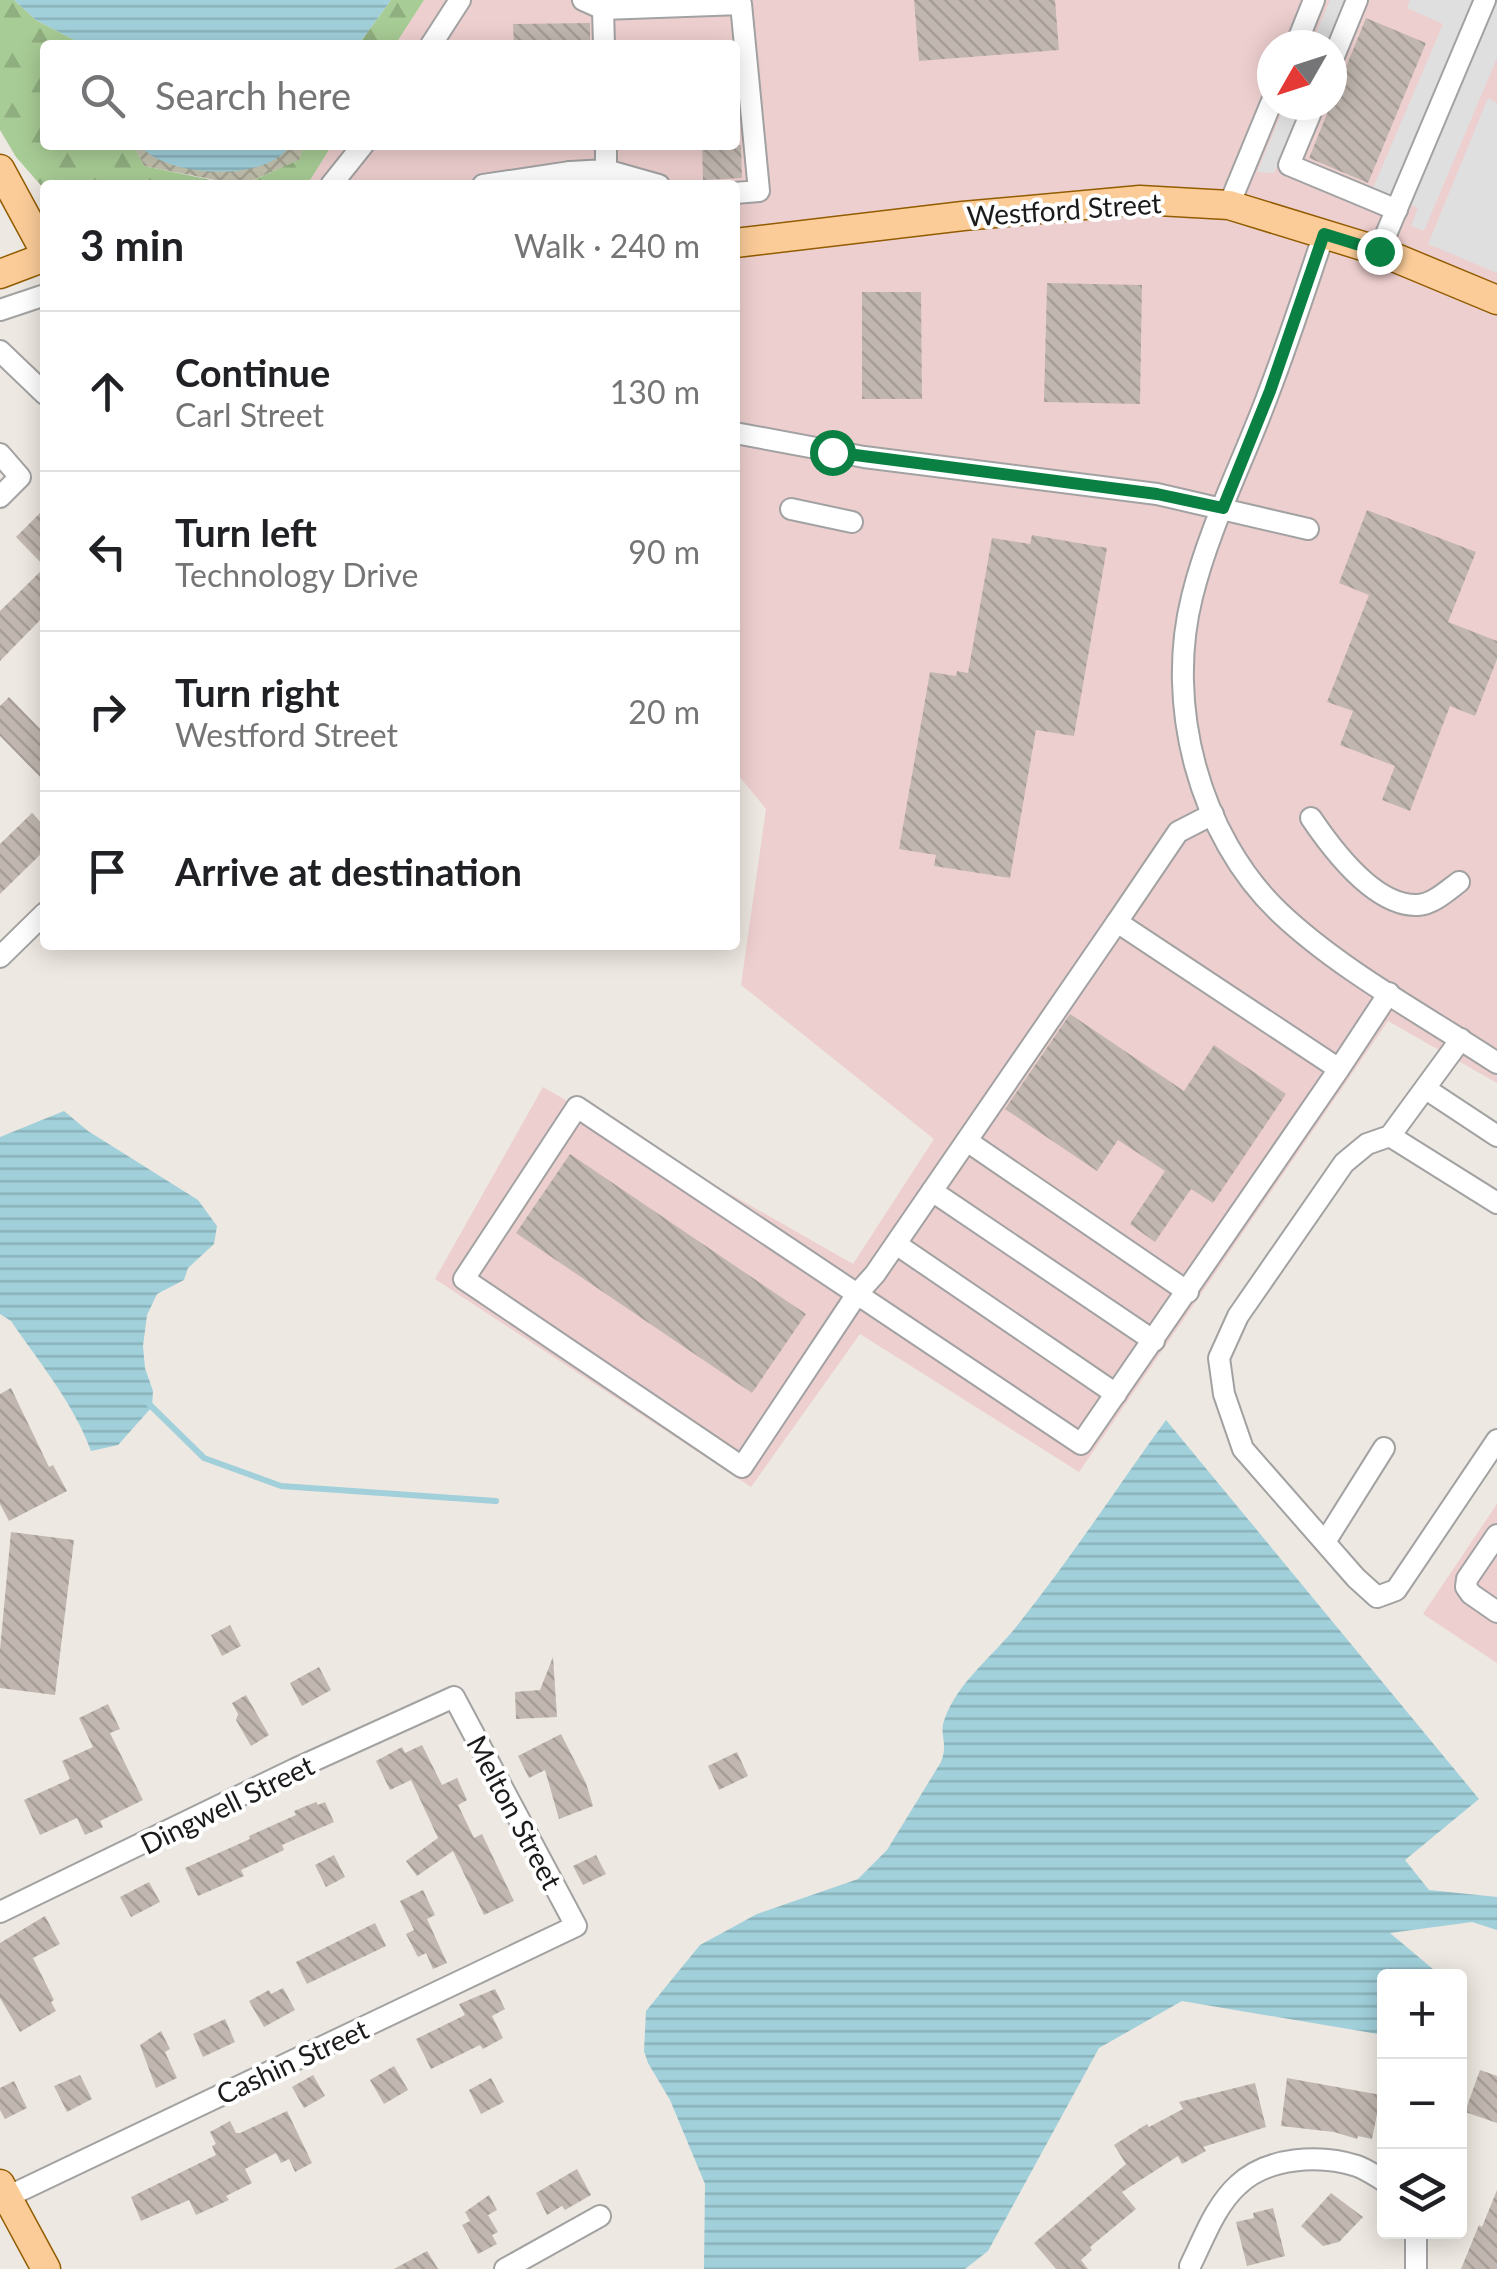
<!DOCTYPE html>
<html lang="en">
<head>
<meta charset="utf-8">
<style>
  body { margin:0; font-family:Lato,sans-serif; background:#f6f6f6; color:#202124 }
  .controls { position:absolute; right:30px; bottom:30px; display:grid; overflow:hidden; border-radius:10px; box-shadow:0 5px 25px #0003 }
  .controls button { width:90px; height:90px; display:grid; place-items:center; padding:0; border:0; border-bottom:2px solid #e0e0e0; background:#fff; color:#202124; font:50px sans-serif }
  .compass { position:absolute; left:1257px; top:30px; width:90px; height:90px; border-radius:50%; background:#fff; box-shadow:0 5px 25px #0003; rotate:231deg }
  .stop { position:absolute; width:30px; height:30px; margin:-22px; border:8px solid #0b8043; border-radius:50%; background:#fff }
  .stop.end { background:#0b8043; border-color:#fff; box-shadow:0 2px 10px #0008 }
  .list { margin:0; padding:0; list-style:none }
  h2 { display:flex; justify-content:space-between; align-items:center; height:130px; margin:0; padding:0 40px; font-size:42px }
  h2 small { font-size:32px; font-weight:400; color:#757577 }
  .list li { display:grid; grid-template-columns:65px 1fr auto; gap:30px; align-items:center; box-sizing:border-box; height:160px; padding:0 40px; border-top:2px solid #e0e0e0 }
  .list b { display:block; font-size:38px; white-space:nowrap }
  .list p { margin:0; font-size:32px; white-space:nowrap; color:#757577 }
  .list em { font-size:32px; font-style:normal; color:#757577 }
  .icon { flex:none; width:55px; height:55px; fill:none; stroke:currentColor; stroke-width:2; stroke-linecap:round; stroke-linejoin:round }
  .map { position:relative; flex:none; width:1497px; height:2269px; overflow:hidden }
  .search { position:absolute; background:#fff; box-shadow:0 5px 25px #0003; left:40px; top:40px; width:700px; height:110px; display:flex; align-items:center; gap:25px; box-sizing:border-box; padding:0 35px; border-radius:10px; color:#757577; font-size:38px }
  .panel { position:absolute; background:#fff; box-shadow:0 5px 25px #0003; left:40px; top:180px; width:700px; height:770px; border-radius:10px }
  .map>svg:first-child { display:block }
  .commercial { fill:#eecfcf; fill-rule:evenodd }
  .construction { fill:url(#construction-cross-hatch) }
  .forest { fill:url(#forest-firs) }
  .parking { fill:#dfdfdf }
  .water { fill:url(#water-rules) }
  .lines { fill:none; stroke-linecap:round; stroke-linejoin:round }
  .stream { stroke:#a1d0db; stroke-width:6 }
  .building { fill:url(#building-back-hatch) }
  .minor-casing { stroke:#a2a2a2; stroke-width:24 }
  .major-casing { stroke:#925c01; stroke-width:31 }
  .minor { stroke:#fff; stroke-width:20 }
  .major { stroke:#fbcc98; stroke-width:28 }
  .route { stroke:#0b8043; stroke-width:12 }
  .labels { text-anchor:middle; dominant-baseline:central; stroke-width:8; stroke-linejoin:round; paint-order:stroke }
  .street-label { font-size:28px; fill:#1b1b1b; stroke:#fff }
</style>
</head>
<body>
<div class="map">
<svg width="1497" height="2269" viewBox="0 0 1497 2269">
  <defs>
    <pattern id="construction-cross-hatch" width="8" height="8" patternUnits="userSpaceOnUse" patternTransform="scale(2.5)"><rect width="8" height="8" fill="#c1c0ad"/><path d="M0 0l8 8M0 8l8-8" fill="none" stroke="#a5a494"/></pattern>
    <pattern id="forest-firs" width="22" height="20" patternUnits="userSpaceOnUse" patternTransform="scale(2.5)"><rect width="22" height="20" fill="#a8cc95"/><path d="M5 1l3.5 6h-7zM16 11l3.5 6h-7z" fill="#90af80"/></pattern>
    <pattern id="water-rules" width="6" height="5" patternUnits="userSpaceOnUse" patternTransform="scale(2.5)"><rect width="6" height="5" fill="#a1d0db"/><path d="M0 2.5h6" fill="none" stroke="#8ab2bb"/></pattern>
    <pattern id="building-back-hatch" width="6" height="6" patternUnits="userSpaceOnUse" patternTransform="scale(2.5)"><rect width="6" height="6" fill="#c1b7b0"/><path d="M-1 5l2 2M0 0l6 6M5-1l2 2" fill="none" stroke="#a59d97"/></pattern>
  </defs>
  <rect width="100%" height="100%" fill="#ede8e1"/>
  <g class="commercial">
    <path d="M424,0H1497V1083L1388,1021L1079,1472L860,1334L751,1487L435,1279L543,1087L853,1264L934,1139L741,985L766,809L735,771V185H307L332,145H735V45H395ZM1272,45H1332V105H1272Z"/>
    <path d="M1497,1504V1663L1423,1614Z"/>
  </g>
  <path class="construction" d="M133,145H305L300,160L241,185L144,166Z"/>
  <g class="forest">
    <path d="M0,0H14L36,20L84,45H45V145H133L144,166L235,185H45V190L16,157L0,130Z"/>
    <path d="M391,0H424L395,45H358Z"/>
    <path d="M305,145H332L307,185H242L299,160Z"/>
  </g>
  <g class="parking">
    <path d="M1330,0H1347L1328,45H1311Z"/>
    <path d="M1410,0H1497V58L1424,231L1411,226L1418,208L1373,188L1443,24L1407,8Z"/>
    <path d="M1488,98L1497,103V273L1428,244Z"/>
    <path d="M1285,105H1303L1274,173L1257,172Z"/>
  </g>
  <g class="water">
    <path d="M14,0H391L358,45H84L36,20Z"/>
    <path d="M140,145H290C267,184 163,177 140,145Z"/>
    <path d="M64,1111L88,1131L198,1200L217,1226L214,1244L188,1268L184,1280L157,1294L147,1315L143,1346L145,1368L153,1391L152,1407L118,1445L91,1451C74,1404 39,1362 11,1321L0,1314V1137Z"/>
    <path d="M1166,1420L1479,1799L1405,1860L1429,1890L1497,1897V1930L1472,1922L1390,1933L1440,1975L1384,1976V2035L1182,2001L1099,2048L988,2251L965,2269H704L705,2184L670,2100L648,2063L644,2051L646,2011L700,1945L757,1914L858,1879L887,1850L941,1762C949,1741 938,1735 945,1718C958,1682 993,1656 1016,1627C1069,1561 1116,1489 1166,1420Z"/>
  </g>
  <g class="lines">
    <path class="stream" d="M149,1404L204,1458L281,1486L496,1501"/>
  </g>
  <g class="building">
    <path d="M914,0H1055L1059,50L919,61Z"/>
    <path d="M1366,18L1426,43L1368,183L1309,158Z"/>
    <path d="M590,23V40L567,41V45H514L513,24Z"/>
    <path d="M702,145H741L742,178L703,180Z"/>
    <path d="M1047,283L1142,285L1140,404L1044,402Z"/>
    <path d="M862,292H921L922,399H862Z"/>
    <path d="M45,508V567L16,537Z"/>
    <path d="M1367,510L1476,552L1448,622L1497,641V659L1475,716L1450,706L1410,811L1382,800L1395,766L1340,745L1353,711L1327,702L1369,595L1339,583Z"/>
    <path d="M1032,535L1107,548L1074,736L1036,730L1010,878L934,866L936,855L899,849L930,672L956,676L957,671L968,673L992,538L1030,544Z"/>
    <path d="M45,567V615L0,661V611Z"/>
    <path d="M9,697L45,734V782L0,736V706Z"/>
    <path d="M32,813L45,827V850L0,894V844Z"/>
    <path d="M1070,1014L1184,1091L1214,1045L1286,1094L1213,1203L1191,1189L1155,1242L1130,1224L1165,1171L1118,1140L1097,1171L1005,1109Z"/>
    <path d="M570,1154L806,1314L752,1393L516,1233Z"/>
    <path d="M11,1388L49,1467L53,1465L67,1491L9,1521L0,1504V1394Z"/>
    <path d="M11,1532L74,1540L55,1695L0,1688V1650Z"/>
    <path d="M230,1625L241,1646L222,1656L211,1635Z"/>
    <path d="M553,1657L557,1717L516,1719L515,1692L540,1690Z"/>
    <path d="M319,1667L331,1690L302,1706L290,1683Z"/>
    <path d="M246,1695L269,1735L251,1746L236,1720L238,1714L232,1703Z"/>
    <path d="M108,1704L120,1729L110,1733L143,1800L100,1821L103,1827L85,1835L77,1818L40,1835L24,1800L70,1779L62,1761L93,1747L79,1718Z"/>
    <path d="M561,1734L586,1783L593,1806L559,1819L545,1770L529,1778L518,1756Z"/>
    <path d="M422,1745L442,1785L457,1778L467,1800L458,1805L474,1838L482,1834L514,1901L484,1915L453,1851L417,1876L406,1861L438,1838L411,1780L390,1790L376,1761L402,1747L405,1753Z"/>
    <path d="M737,1752L748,1776L719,1790L708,1766Z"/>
    <path d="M316,1802L318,1805L325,1802L334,1822L282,1845L284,1850L241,1870L244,1876L198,1896L185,1868L250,1839L249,1836L296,1815L294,1811Z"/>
    <path d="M334,1855L345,1877L326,1887L315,1865Z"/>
    <path d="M596,1855L606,1874L583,1885L573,1866Z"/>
    <path d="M149,1882L160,1902L131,1917L120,1897Z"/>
    <path d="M423,1890L435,1915L427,1919L447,1963L433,1969L426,1953L418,1957L406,1934L414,1930L400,1901Z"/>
    <path d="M45,1916L60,1944L33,1958L54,2000L51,2002L56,2011L20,2032L0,1998V1943Z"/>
    <path d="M375,1923L386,1946L307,1984L296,1962Z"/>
    <path d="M283,1988L295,2010L264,2027L249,2001L269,1990L271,1994Z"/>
    <path d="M495,1989L505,2009L492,2016L503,2038L483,2049L480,2045L431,2069L416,2039L465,2015L459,2004Z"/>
    <path d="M225,2019L235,2042L203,2057L193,2034Z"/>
    <path d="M161,2031L170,2049L165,2052L177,2078L156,2088L140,2045Z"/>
    <path d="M394,2066L408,2090L384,2104L370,2080Z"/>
    <path d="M1480,2070L1497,2076V2123L1465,2112Z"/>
    <path d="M80,2075L92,2099L67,2112L54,2086Z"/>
    <path d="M313,2075L325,2096L304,2108L292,2087Z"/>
    <path d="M491,2078L504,2102L481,2114L469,2090Z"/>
    <path d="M1287,2078L1381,2095L1372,2139L1358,2136L1357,2139L1334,2132L1281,2126Z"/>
    <path d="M14,2081L27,2108L5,2119L0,2110V2088Z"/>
    <path d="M1255,2083L1266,2127L1203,2147L1206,2151L1182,2164L1178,2156L1122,2192L1136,2209L1090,2247L1092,2250L1081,2260L1088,2269H1056L1034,2243L1126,2164L1114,2145L1147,2124L1149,2127L1183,2109L1179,2102Z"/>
    <path d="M287,2111L312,2163L295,2172L289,2159L281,2163L276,2153L245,2169L252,2183L226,2196L229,2200L196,2215L189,2200L141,2221L131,2197L216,2155L212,2146L216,2144L210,2132L230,2121L236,2133H240Z"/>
    <path d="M577,2169L591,2195L565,2210L562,2206L547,2215L536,2193Z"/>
    <path d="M1497,2190V2269H1461L1479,2225L1482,2227Z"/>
    <path d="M1331,2193L1363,2217L1339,2242L1323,2246L1301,2226Z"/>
    <path d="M489,2195L497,2210L488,2215L498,2232L492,2235L497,2244L478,2254L462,2225L470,2221L465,2212Z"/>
    <path d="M1273,2208L1285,2256L1247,2266L1236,2222L1254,2218L1253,2213Z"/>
    <path d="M427,2251L438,2269H394Z"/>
  </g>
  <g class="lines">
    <g class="minor-casing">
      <g id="minor">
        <path d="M583,0L603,9L604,45"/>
        <path d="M603,9L741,4L759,191L735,193"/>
        <path d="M431,45L460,0"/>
        <path d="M1296,45L1314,0"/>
        <path d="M1332,61L1357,0"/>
        <path d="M1314,105L1289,165L1397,210"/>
        <path d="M606,170L659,185"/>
        <path d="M570,172L606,170V145"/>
        <path d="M331,185L363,145"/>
        <path d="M483,185L570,172V185"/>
        <path d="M1229,205L1272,101"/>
        <path d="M1324,234C1306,287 1289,340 1269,392C1244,460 1209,527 1192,597C1165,705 1199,835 1279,912C1341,971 1426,1016 1497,1063"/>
        <path d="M1379,251L1485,0"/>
        <path d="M0,310L45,295"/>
        <path d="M0,351L45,394"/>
        <path d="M735,433L864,457L1157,494L1308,529"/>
        <path d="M0,454L20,477L0,497"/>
        <path d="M791,509L852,522"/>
        <path d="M1311,818C1332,849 1375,907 1418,905C1433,904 1447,891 1459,882"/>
        <path d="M1117,922L1178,832L1213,814"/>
        <path d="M0,957L45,913"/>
        <path d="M1461,1039L1390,1136L1367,1144L1344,1163L1238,1316L1219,1358L1224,1394L1243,1449L1356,1578L1377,1597L1396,1590L1497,1440"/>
        <path d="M1339,1069L1081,1444L857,1294L742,1467L464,1279L577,1107L857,1294L875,1274L1117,922L1339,1069L1389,993"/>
        <path d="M1426,1089L1497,1136"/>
        <path d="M1390,1136L1497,1203"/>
        <path d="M967,1141L1188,1292"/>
        <path d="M932,1191L1154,1341"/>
        <path d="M896,1244L1116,1394"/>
        <path d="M1497,1535L1467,1579L1466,1587L1471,1594L1497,1612"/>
        <path d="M1325,1542L1384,1448"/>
        <path d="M0,1912L295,1769L454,1697L576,1926L7,2197"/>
        <path d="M1190,2266C1204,2238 1215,2206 1238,2185C1267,2157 1320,2154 1357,2166C1366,2169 1376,2176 1384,2181"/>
        <path d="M505,2269L600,2216"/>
        <path d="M1416,2269V2232"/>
      </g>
    </g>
    <g class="major-casing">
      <g id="major">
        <path d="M0,169L45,252"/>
        <path d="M735,243L963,216L1140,200L1229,205L1379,251L1497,300"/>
        <path d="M0,274L45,257"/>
        <path d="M0,2184L46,2269"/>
      </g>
    </g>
    <use href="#minor" class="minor"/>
    <use href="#major" class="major"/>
  </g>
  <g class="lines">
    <path class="route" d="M832,452L1157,494L1223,508L1270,391L1324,234L1379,251"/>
  </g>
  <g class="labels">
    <g class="street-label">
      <text transform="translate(1064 209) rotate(-4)">Westford Street</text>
      <text transform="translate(227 1804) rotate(-26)">Dingwell Street</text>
      <text transform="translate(515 1812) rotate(62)">Melton Street</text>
      <text transform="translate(292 2061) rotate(-25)">Cashin Street</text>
    </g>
  </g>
</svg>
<div class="controls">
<button>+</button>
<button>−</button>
<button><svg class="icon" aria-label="layers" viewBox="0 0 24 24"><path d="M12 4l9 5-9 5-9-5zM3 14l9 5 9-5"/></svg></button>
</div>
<svg class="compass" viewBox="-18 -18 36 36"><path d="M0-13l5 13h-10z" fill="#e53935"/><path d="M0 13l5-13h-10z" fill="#757577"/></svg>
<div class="stop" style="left:832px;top:452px"></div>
<div class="stop end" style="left:1379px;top:251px"></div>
<div class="search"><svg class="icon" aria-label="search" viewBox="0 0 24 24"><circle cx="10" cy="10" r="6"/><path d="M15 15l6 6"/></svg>Search here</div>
<section class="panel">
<h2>3 min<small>Walk · 240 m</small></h2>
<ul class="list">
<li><svg class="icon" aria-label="ahead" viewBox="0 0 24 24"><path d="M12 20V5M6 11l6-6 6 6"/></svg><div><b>Continue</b><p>Carl Street</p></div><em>130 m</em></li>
<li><svg class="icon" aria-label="left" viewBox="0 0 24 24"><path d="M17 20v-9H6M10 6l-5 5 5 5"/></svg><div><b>Turn left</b><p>Technology Drive</p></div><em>90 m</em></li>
<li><svg class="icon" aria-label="right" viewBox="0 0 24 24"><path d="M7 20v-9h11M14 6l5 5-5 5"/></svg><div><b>Turn right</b><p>Westford Street</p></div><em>20 m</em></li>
<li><svg class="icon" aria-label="arrive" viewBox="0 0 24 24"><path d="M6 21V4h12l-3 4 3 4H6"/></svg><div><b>Arrive at destination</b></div></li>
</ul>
</section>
</div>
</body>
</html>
